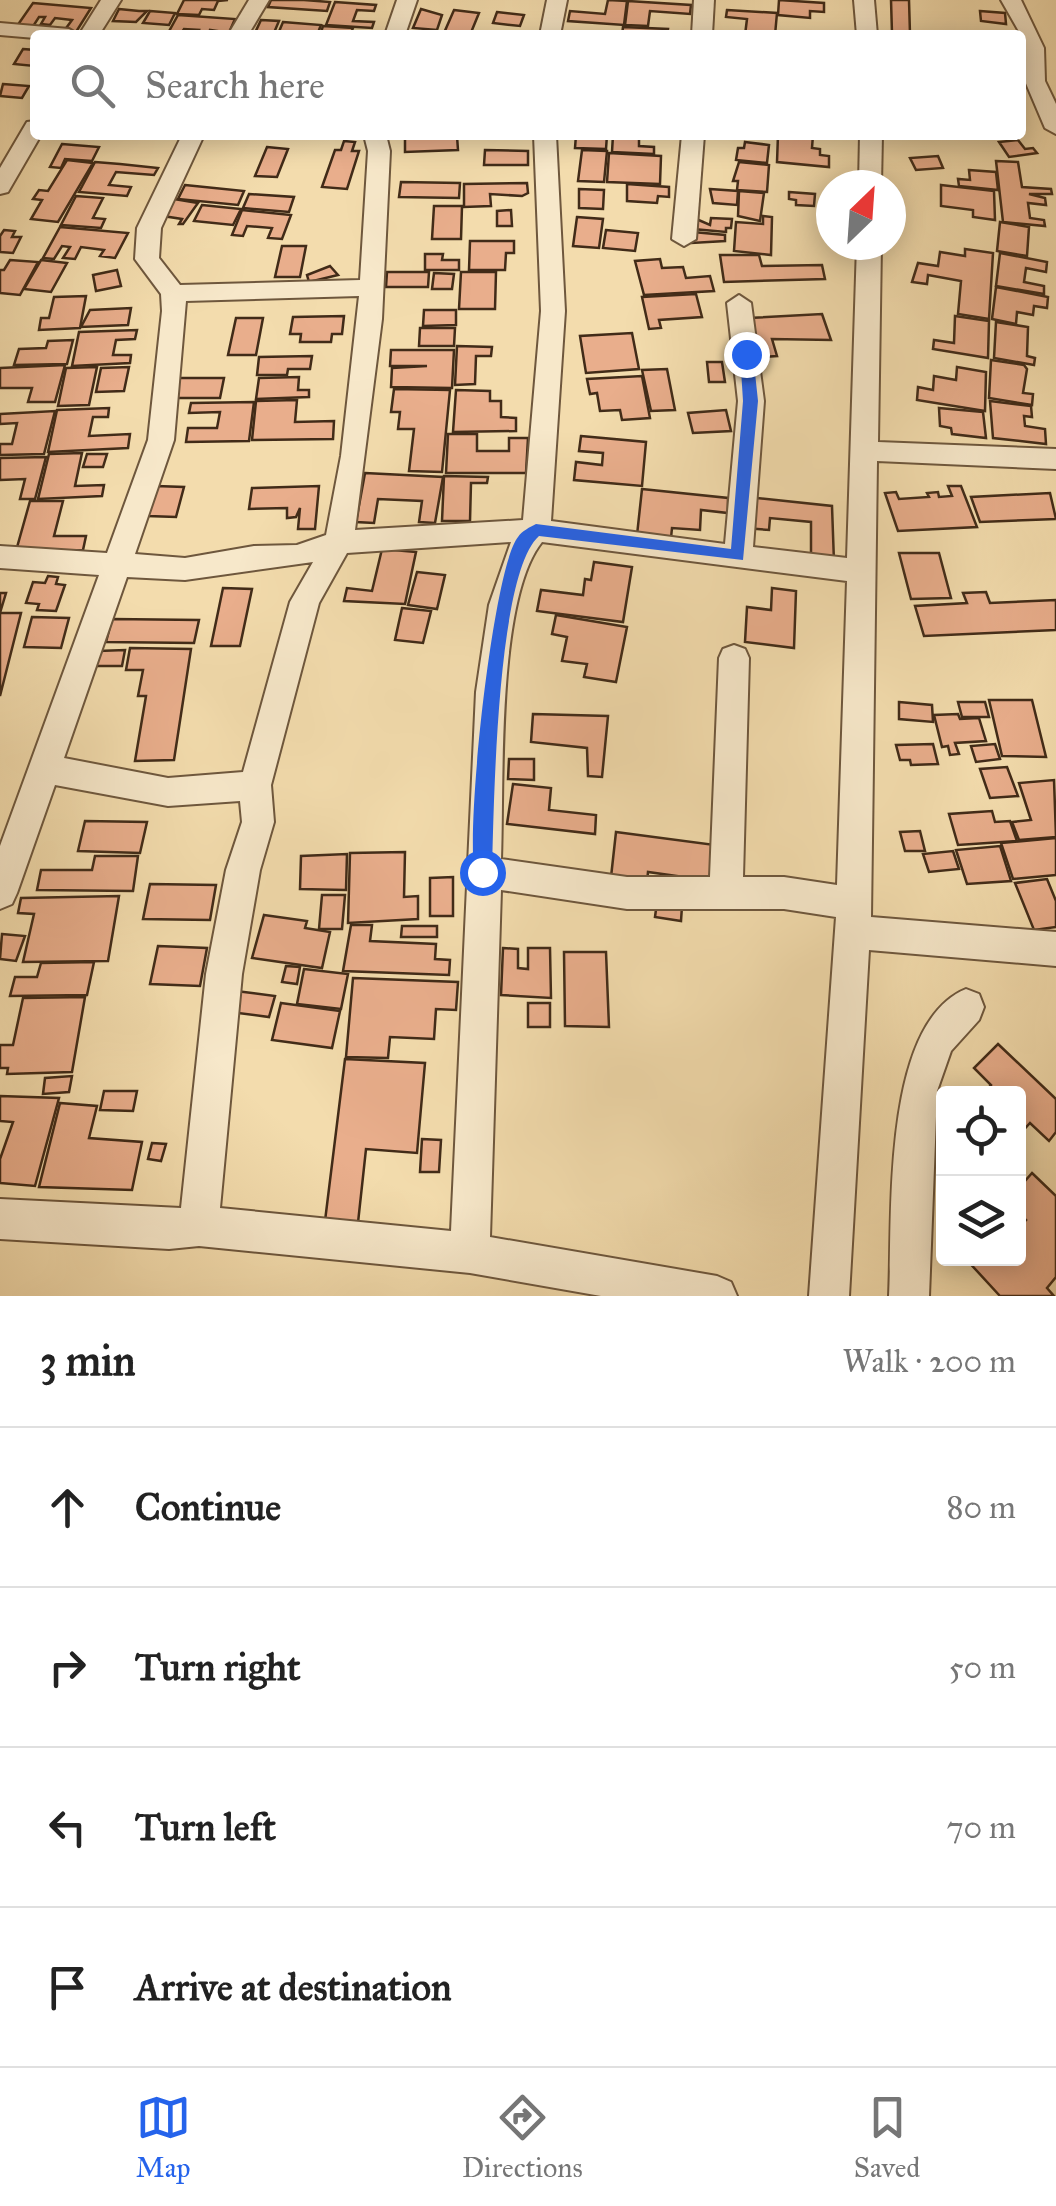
<!DOCTYPE html>
<html lang="en">
<head>
<meta charset="utf-8">
<style>
  body { margin:0; font-family:"IM FELL Great Primer",serif; background:#f2f2f2; color:#222 }
  .controls { position:absolute; right:30px; bottom:30px; display:grid; overflow:hidden; border-radius:10px; box-shadow:0 5px 25px #0003 }
  .controls button { width:90px; height:90px; display:grid; place-items:center; padding:0; border:0; border-bottom:2px solid #e0e0e0; background:#fff; color:#222; font:50px sans-serif }
  .compass { position:absolute; left:816px; top:170px; width:90px; height:90px; border-radius:50%; background:#fff; box-shadow:0 5px 25px #0003; rotate:25deg }
  .stop { position:absolute; width:30px; height:30px; margin:-22px; border:8px solid #2563eb; border-radius:50%; background:#fff }
  .stop.end { background:#2563eb; border-color:#fff; box-shadow:0 2px 10px #0008 }
  .list { margin:0; padding:0; list-style:none }
  h2 { display:flex; justify-content:space-between; align-items:center; height:130px; margin:0; padding:0 40px; font-size:42px }
  h2 small { font-size:32px; font-weight:400; color:#767676 }
  .list li { display:grid; grid-template-columns:65px 1fr auto; gap:30px; align-items:center; box-sizing:border-box; height:160px; padding:0 40px; border-top:2px solid #e0e0e0 }
  .list b { display:block; font-size:38px; white-space:nowrap }
  .list em { font-size:32px; font-style:normal; color:#767676 }
  .icon { flex:none; width:55px; height:55px; fill:none; stroke:currentColor; stroke-width:2; stroke-linecap:round; stroke-linejoin:round }
  .map { position:relative; flex:none; width:1056px; height:1296px; overflow:hidden }
  .search { position:absolute; background:#fff; box-shadow:0 5px 25px #0003; left:30px; right:30px; top:30px; height:110px; display:flex; align-items:center; gap:25px; box-sizing:border-box; padding:0 35px; border-radius:10px; color:#767676; font-size:38px }
  .sheet { height:770px; background:#fff }
  nav { display:flex; justify-content:space-around; align-items:center; box-sizing:border-box; height:140px; border-top:2px solid #e0e0e0; background:#fff; font-size:28px; color:#767676 }
  nav a { display:grid; justify-items:center; gap:5px }
  nav .on { color:#2563eb }
  .map>svg:first-child { display:block }
  .building { fill:#e9ae8c; stroke:#412b18; stroke-width:2.5 }
  .lines { fill:none; stroke-linecap:round; stroke-linejoin:round }
  .minor-casing { stroke:#6e573d; stroke-width:4 }
  .minor { fill:#f7e8ca; fill-rule:evenodd }
  .route { fill:#2563eb }
</style>
</head>
<body>
<div class="map">
<svg width="1056" height="1296" viewBox="0 0 1056 1296">
  <rect width="100%" height="100%" fill="#f3dcad"/>
  <filter id="stains"><feTurbulence type="fractalNoise" baseFrequency=".002" numOctaves="4"/><feColorMatrix values="0 0 0 0 .2 0 0 0 0 .09 0 0 0 0 .02 0 0 0 .5 -.17"/></filter>
  <radialGradient id="worn" r=".72"><stop offset=".6" stop-color="#630" stop-opacity="0"/><stop offset="1" stop-color="#630" stop-opacity=".3"/></radialGradient>
  <g class="building">
    <path d="M184,0H228L218,1L214,10L202,9L199,15L177,14Z"/>
    <path d="M271,0H304L330,2L327,11L268,7Z"/>
    <path d="M608,0L627,1L624,25L568,21L570,11L605,14Z"/>
    <path d="M779,0L824,3V12L810,11V18L778,15Z"/>
    <path d="M891,0H909L910,34L892,33Z"/>
    <path d="M628,1L691,5L690,14L650,11L648,26L625,25Z"/>
    <path d="M335,2L376,5L374,11L357,10L353,21L374,22L372,28L326,25Z"/>
    <path d="M33,3L91,8L76,32L64,31L72,20L55,18L50,25L41,24L45,17H39L32,28L17,26Z"/>
    <path d="M119,9L139,11H147L136,22L113,21Z"/>
    <path d="M421,9L442,15L437,30L413,28Z"/>
    <path d="M454,10L479,13L470,35L444,33Z"/>
    <path d="M727,10L777,13L775,35H745L747,19L726,17Z"/>
    <path d="M150,11L175,13L169,25L143,23Z"/>
    <path d="M980,11L1005,13L1006,24L981,21Z"/>
    <path d="M497,12L524,15L520,26L493,23Z"/>
    <path d="M178,15L235,19L228,35H215L217,31L210,30L208,35H197L199,30L184,29L180,35H167Z"/>
    <path d="M261,20L279,21L273,35H254Z"/>
    <path d="M283,22L321,25L317,35L278,34Z"/>
    <path d="M323,26L353,28L350,35H320Z"/>
    <path d="M623,27L668,29L667,35H622Z"/>
    <path d="M23,49L35,50L34,66L14,64Z"/>
    <path d="M3,84L29,86L22,98L0,96Z"/>
    <path d="M576,135H607L606,149L575,148Z"/>
    <path d="M613,135H639V146L654,147V154L612,152Z"/>
    <path d="M778,135H813L812,148L820,149V155L829,156V167L777,162Z"/>
    <path d="M457,136L458,150L405,152V137Z"/>
    <path d="M1018,140L1025,149L1033,148L1037,153L1009,157L999,142Z"/>
    <path d="M344,141L355,142L352,151H359L347,189L322,187L335,150H341Z"/>
    <path d="M745,142L769,145L767,163L736,160L738,148H744Z"/>
    <path d="M62,144L99,147L92,161L65,159L61,168L50,167Z"/>
    <path d="M267,147L288,149L277,177L255,176Z"/>
    <path d="M485,150L528,151V165H484Z"/>
    <path d="M582,150L607,151L604,182L578,181Z"/>
    <path d="M609,153L661,156L660,184L607,182Z"/>
    <path d="M938,156L943,168L916,170L910,158Z"/>
    <path d="M67,160L93,163L58,222L31,219L42,200L33,199L39,190L48,191Z"/>
    <path d="M996,161L1018,162L1022,187L1051,189L1052,194H1029L1045,198L1046,205L1028,203L1030,218L1044,220L1045,226L1003,222Z"/>
    <path d="M95,162L120,164L158,168L154,175L116,172L109,185L131,187L127,196L79,192Z"/>
    <path d="M739,162L769,165L767,192L737,190L738,181H733Z"/>
    <path d="M969,170L996,172L998,190L959,186L958,179L970,180Z"/>
    <path d="M401,182L460,183L459,198L399,197Z"/>
    <path d="M527,183L528,193L522,196L490,194L491,206L464,207V184Z"/>
    <path d="M627,184L669,187V197L658,196L657,203L627,201Z"/>
    <path d="M185,185L244,191L238,205L178,199Z"/>
    <path d="M941,185L994,191L995,220L973,217V210L941,206Z"/>
    <path d="M579,189L604,190L603,209L579,208Z"/>
    <path d="M710,189L738,191L737,205L713,203Z"/>
    <path d="M739,191L764,193L760,221L738,216Z"/>
    <path d="M789,192L815,194L814,206L796,205V200L789,199Z"/>
    <path d="M249,194L294,197L289,212L243,208Z"/>
    <path d="M76,196L103,198L93,218L105,219L101,228L61,225Z"/>
    <path d="M174,199L198,203L183,224H179L182,219L163,216Z"/>
    <path d="M202,205L241,209L233,225L194,221Z"/>
    <path d="M434,206H462L461,239H432Z"/>
    <path d="M242,210L291,215L282,239L268,238L272,228L247,226L243,236L232,235Z"/>
    <path d="M511,210L512,226H497V211Z"/>
    <path d="M763,216L772,217L771,255L734,251L736,222L763,224Z"/>
    <path d="M577,217L603,219L599,248L573,246Z"/>
    <path d="M694,218L710,225L711,218L732,219L731,228H726V232L693,229Z"/>
    <path d="M1000,222L1029,227L1027,256L997,251Z"/>
    <path d="M60,227L128,233L115,258L100,256L104,250L81,247L75,259L63,258L70,247L62,246L54,259L43,258Z"/>
    <path d="M4,230L15,231L12,237H21L13,253L0,252V236Z"/>
    <path d="M606,230L638,233L635,251L603,248Z"/>
    <path d="M693,232L725,235V241L692,243Z"/>
    <path d="M470,241H514V253H506L505,270H469Z"/>
    <path d="M282,246H306L300,277H275Z"/>
    <path d="M965,249L993,253L989,319L958,314L961,281L928,275L927,284L912,282L918,263L938,266L940,252L965,256Z"/>
    <path d="M1000,253L1047,262L1046,272L1026,268L1024,282L1044,286V294L996,286Z"/>
    <path d="M425,254H443L442,260H459V270H425Z"/>
    <path d="M720,255H759L762,266L822,265L825,279L724,282Z"/>
    <path d="M660,259L662,268L683,267L686,278L710,276L714,291L644,295L635,261Z"/>
    <path d="M10,260L38,262L20,295L0,293V270H4Z"/>
    <path d="M41,260L67,263L51,292L24,289Z"/>
    <path d="M330,266L338,275L309,282L307,275Z"/>
    <path d="M117,270L121,286L96,291L93,275Z"/>
    <path d="M387,272H429L428,287H386Z"/>
    <path d="M461,272H496L495,309H459Z"/>
    <path d="M434,273L454,274L452,289H432Z"/>
    <path d="M996,287L1048,297L1047,308L1034,306L1033,315L1017,312L1016,324L992,319Z"/>
    <path d="M696,294L702,317L659,320L661,328L649,329L642,297Z"/>
    <path d="M86,296L80,328L39,330L41,318H49L54,297Z"/>
    <path d="M131,308L128,325L81,327L90,310Z"/>
    <path d="M424,310H456V325L423,326Z"/>
    <path d="M822,314L831,340L772,339L777,356L760,357L749,318Z"/>
    <path d="M344,316L342,334H332L331,342H300L301,334H290L293,317Z"/>
    <path d="M955,316L989,321L988,358L933,349L934,340L954,343Z"/>
    <path d="M236,318H263L256,355H228Z"/>
    <path d="M996,322L1028,327L1027,356L1035,358L1034,365L994,358Z"/>
    <path d="M420,328H455L454,346H419Z"/>
    <path d="M137,330L135,339L116,340L113,355H131L130,363L72,366L79,332Z"/>
    <path d="M632,333L639,369L586,373L580,336Z"/>
    <path d="M73,340L67,364L14,365L19,349L46,348L48,341Z"/>
    <path d="M457,346L492,347L491,356H476L475,384L455,385Z"/>
    <path d="M391,350H454L452,388L391,387L392,368L427,366H390Z"/>
    <path d="M312,356L310,369H288L287,375H257L259,357Z"/>
    <path d="M991,360L1024,365L1027,369L1023,393L1033,394L1032,405L989,398Z"/>
    <path d="M707,362H722L725,382H709Z"/>
    <path d="M65,365L55,402H28L32,388H0V368Z"/>
    <path d="M97,367L89,405L58,406L66,368Z"/>
    <path d="M129,367L124,391L96,392L101,368Z"/>
    <path d="M957,367L986,372L985,411L917,400L918,387L933,390L934,376L956,380Z"/>
    <path d="M667,369L675,410L651,411L642,370Z"/>
    <path d="M642,376L650,418L622,420L620,410L600,411L597,393L590,394L587,379Z"/>
    <path d="M299,377L298,390H309V397L256,399L259,378Z"/>
    <path d="M177,378H224L220,398H173Z"/>
    <path d="M394,389L450,390L442,472L409,471L414,429H398L400,412H391Z"/>
    <path d="M456,390L490,391V401H501V417L516,418V431L453,432Z"/>
    <path d="M297,400L295,422L334,421L333,439L252,440L256,401Z"/>
    <path d="M990,401L1031,406L1032,417L1024,416L1025,426L1045,429L1046,444L993,438Z"/>
    <path d="M254,402L249,441L186,442L188,428H217L220,412L189,413L191,403Z"/>
    <path d="M109,408L108,417H93L89,436L130,434L128,448L48,452L57,410Z"/>
    <path d="M939,408L983,412L986,438L952,434L951,428L940,426Z"/>
    <path d="M726,410L731,431L693,433L688,413Z"/>
    <path d="M55,411L44,454L0,455V444H12L17,423L0,424V414Z"/>
    <path d="M448,434H477V451H509V438H528L526,473H446Z"/>
    <path d="M581,436L646,442L642,486L574,480L576,462L602,465L603,453L579,451Z"/>
    <path d="M82,453L75,486L104,485L102,496L38,499L49,454Z"/>
    <path d="M87,454H107L103,467H83Z"/>
    <path d="M46,457L35,499H20L25,479L0,480V458Z"/>
    <path d="M365,473L443,477L435,523L419,522L422,501L378,499L374,523L356,522Z"/>
    <path d="M444,476L488,477L487,483H471L470,521H442Z"/>
    <path d="M156,486L184,487L176,517L148,516Z"/>
    <path d="M319,486L315,529H298L300,508L296,517L287,518V508L249,509L252,488Z"/>
    <path d="M948,486H961L977,527L898,531L885,493L896,492L899,499L929,497L927,493L938,492L939,497L952,496Z"/>
    <path d="M642,489L728,498V513L701,510L700,530L672,528L671,538L637,535Z"/>
    <path d="M1050,493L1056,519L980,522L971,497Z"/>
    <path d="M747,497L832,506L834,562L811,560V522L770,518L769,530L745,528Z"/>
    <path d="M30,501H63L54,536H86L83,550L16,551Z"/>
    <path d="M382,549L416,552L405,604L344,601L347,588L372,591Z"/>
    <path d="M899,553H939L951,598L911,599Z"/>
    <path d="M594,562L632,567L623,622L537,611L541,590L583,595L585,579L591,580Z"/>
    <path d="M417,572L445,575L437,609L408,605Z"/>
    <path d="M48,576L58,577L56,584L65,585L56,611L37,610L39,604L26,603L33,582L45,583Z"/>
    <path d="M223,588L252,589L240,646H211Z"/>
    <path d="M772,588L796,591L794,648L745,642L747,607L771,610Z"/>
    <path d="M986,592L990,603L1056,600V630L924,636L915,606L967,603L963,593Z"/>
    <path d="M0,593H6L0,613H21L0,696Z"/>
    <path d="M402,608L431,611L423,643L395,640Z"/>
    <path d="M556,615L627,627L616,682L584,677L587,664L562,661L567,637L552,634Z"/>
    <path d="M32,617L69,618L61,648L24,647Z"/>
    <path d="M112,619L199,620L194,643L106,642Z"/>
    <path d="M130,648L191,649L174,760L135,761L146,696H138L143,670H126Z"/>
    <path d="M125,650L122,666H94L98,651Z"/>
    <path d="M989,700H1032L1046,757L1002,756Z"/>
    <path d="M899,702L932,705L933,722L899,719Z"/>
    <path d="M958,702H985L989,717H962Z"/>
    <path d="M533,714L608,716L602,777L588,776L587,748L531,742Z"/>
    <path d="M958,714L960,719L979,718L986,741L955,743L959,754L950,755L948,746L942,747L934,715Z"/>
    <path d="M933,744L938,764L911,765L910,760H900L896,745Z"/>
    <path d="M995,744L1000,759L976,762L971,746Z"/>
    <path d="M509,759H534V780L508,779Z"/>
    <path d="M1007,767L1018,796L990,798L980,769Z"/>
    <path d="M1054,780L1056,837L1019,840L1012,822L1031,820L1019,783Z"/>
    <path d="M513,784L551,788L549,810L596,815L595,834L507,824Z"/>
    <path d="M992,811L995,822L1010,821L1017,841L958,845L949,814Z"/>
    <path d="M85,821L147,822L140,853L78,851Z"/>
    <path d="M920,831L925,851H905L900,832Z"/>
    <path d="M616,832L715,845L712,881L648,872L647,882L611,877Z"/>
    <path d="M1056,838V875L1013,879L1001,843Z"/>
    <path d="M1000,846L1011,881L967,884L956,850Z"/>
    <path d="M953,851L959,869L929,872L923,854Z"/>
    <path d="M405,852L404,897L418,896V919L348,923L350,853Z"/>
    <path d="M347,854L346,890L300,889L301,856Z"/>
    <path d="M95,856H138L133,891L37,890L41,870H92Z"/>
    <path d="M453,877V916H430V878Z"/>
    <path d="M1047,879L1056,901V927L1034,930L1015,883Z"/>
    <path d="M150,884L216,885L210,920L143,919Z"/>
    <path d="M322,895H345L342,929H319Z"/>
    <path d="M119,896L108,961L23,962L34,914L18,913L21,898Z"/>
    <path d="M657,902L682,906L681,921L655,917Z"/>
    <path d="M264,915L307,921L305,928L330,932L322,968L252,958Z"/>
    <path d="M351,925H372L370,941L436,944L435,959L450,960L449,975L343,971Z"/>
    <path d="M402,926H437V937H401Z"/>
    <path d="M2,934L25,936L16,961L0,959Z"/>
    <path d="M158,946L207,948L200,986L150,984Z"/>
    <path d="M503,948L518,949V968L528,969V948H550L551,998L501,995Z"/>
    <path d="M564,952H606L609,1027L565,1026Z"/>
    <path d="M94,962L87,995L10,996L15,977H37L41,963Z"/>
    <path d="M286,966L300,967L297,984L282,982Z"/>
    <path d="M304,969L348,974L341,1009L297,1004Z"/>
    <path d="M353,978L458,982L456,1010L436,1009L434,1039L390,1037L388,1058L346,1057Z"/>
    <path d="M236,991L275,996L269,1017L230,1012Z"/>
    <path d="M85,997L72,1072L7,1074L8,1068H0V1045H13L23,998Z"/>
    <path d="M281,1003L340,1011L332,1048L272,1040Z"/>
    <rect x="528" y="1003" width="22" height="24"/>
    <path d="M998,1044L1056,1099V1132L1049,1141L1030,1123L1018,1136V1094H983L991,1085L974,1068Z"/>
    <path d="M345,1059L425,1063L417,1153L366,1149L357,1232L324,1229Z"/>
    <path d="M72,1076L69,1092L43,1094L45,1078Z"/>
    <path d="M104,1091H137L133,1111L100,1110Z"/>
    <path d="M0,1096L59,1098L35,1186L0,1183V1159L13,1122L0,1121Z"/>
    <path d="M60,1103L97,1106L89,1138L142,1142L132,1190L39,1187Z"/>
    <path d="M422,1139L441,1140L439,1172H420Z"/>
    <path d="M152,1143L166,1144L161,1161L148,1159Z"/>
    <path d="M1032,1173L1056,1196V1277L1047,1288L1054,1296H1000L965,1258H1018V1229L1026,1220L1018,1212V1189Z"/>
  </g>
  <g class="lines">
    <g class="minor-casing">
      <g id="minor">
        <path d="M101,0H121L99,35H79Z"/>
        <path d="M249,0H269L248,35H228Z"/>
        <path d="M397,0H417L405,35H385Z"/>
        <path d="M547,0H567L560,35H540Z"/>
        <path d="M694,0H714L712,35H692Z"/>
        <path d="M854,0H874L877,35H857Z"/>
        <path d="M1001,0H1021L1044,48L1045,81L1056,104V134L1045,128L1025,81L1021,35Z"/>
        <path d="M0,23L69,29L79,35L35,38L0,35Z"/>
        <path d="M35,121V135H41L8,192L0,194V168L27,122Z"/>
        <path d="M182,135H204L161,228L159,258L180,285L360,280L368,151L364,135H386L390,151L382,319L355,530L523,520L541,311L534,135H556L565,311L551,521L725,544L738,401L727,303L739,295L751,303L764,401L753,547L847,558L857,245H881L878,442L1056,449V469L877,461L871,917L1056,932V966L869,950L849,1296H809L836,917L784,909H627L501,890L490,1237L717,1276L731,1282L737,1296H601L470,1273L199,1246L169,1249L0,1239V1199L181,1208L206,974L226,870L242,822L240,801L168,806L55,785L17,893L12,904L0,909V846L99,575L0,568V546L107,553L148,440L162,311L161,294L135,259L137,228ZM359,296L341,456L326,535L297,545L254,546L185,558L135,554L174,440L186,301ZM511,542L489,605L476,692L451,1231L220,1208L242,974L260,870L274,822L271,785L319,603L347,553ZM542,542L847,581L837,885L784,877H743L749,658L745,649L734,645L723,649L719,658L710,877H627L501,859C504,784 496,599 542,542ZM313,562L290,602L243,772L168,778L64,758L127,577L185,580Z"/>
        <path d="M682,135H704L696,239L684,246L672,239Z"/>
        <path d="M860,135H882L881,185H859Z"/>
        <path d="M966,989L979,994L984,1007L979,1020L951,1051L937,1091L929,1296H889C893,1217 881,1024 966,989Z"/>
      </g>
    </g>
    <use href="#minor" class="minor"/>
  </g>
  <path class="route" d="M746,350L753,354L758,401L743,560L539,536C496,574 494,809 492,872L489,879H476C463,843 493,567 518,537C522,531 530,527 536,524L731,549L743,401L740,354Z"/>
  <rect width="100%" height="100%" filter="url(#stains)"/>
  <rect width="100%" height="100%" fill="url(#worn)"/>
</svg>
<div class="controls">
<button><svg class="icon" aria-label="locate" viewBox="0 0 24 24"><circle cx="12" cy="12" r="6"/><path d="M12 2v4M12 18v4M2 12h4M18 12h4"/></svg></button>
<button><svg class="icon" aria-label="layers" viewBox="0 0 24 24"><path d="M12 4l9 5-9 5-9-5zM3 14l9 5 9-5"/></svg></button>
</div>
<svg class="compass" viewBox="-18 -18 36 36"><path d="M0-13l5 13h-10z" fill="#e53935"/><path d="M0 13l5-13h-10z" fill="#767676"/></svg>
<div class="stop" style="left:482px;top:872px"></div>
<div class="stop end" style="left:746px;top:354px"></div>
<div class="search"><svg class="icon" aria-label="search" viewBox="0 0 24 24"><circle cx="10" cy="10" r="6"/><path d="M15 15l6 6"/></svg>Search here</div>
</div>
<section class="sheet">
<h2>3 min<small>Walk · 200 m</small></h2>
<ul class="list">
<li><svg class="icon" aria-label="ahead" viewBox="0 0 24 24"><path d="M12 20V5M6 11l6-6 6 6"/></svg><div><b>Continue</b></div><em>80 m</em></li>
<li><svg class="icon" aria-label="right" viewBox="0 0 24 24"><path d="M7 20v-9h11M14 6l5 5-5 5"/></svg><div><b>Turn right</b></div><em>50 m</em></li>
<li><svg class="icon" aria-label="left" viewBox="0 0 24 24"><path d="M17 20v-9H6M10 6l-5 5 5 5"/></svg><div><b>Turn left</b></div><em>70 m</em></li>
<li><svg class="icon" aria-label="arrive" viewBox="0 0 24 24"><path d="M6 21V4h12l-3 4 3 4H6"/></svg><div><b>Arrive at destination</b></div></li>
</ul>
</section>
<nav>
<a class="on"><svg class="icon" aria-label="map" viewBox="0 0 24 24"><path d="M3 6l6-2 6 2 6-2v14l-6 2-6-2-6 2zM9 4v14M15 6v14"/></svg>Map</a>
<a><svg class="icon" aria-label="directions" viewBox="0 0 24 24"><path d="M12 3l9 9-9 9-9-9zM9 14v-3h6M13 9l2 2-2 2"/></svg>Directions</a>
<a><svg class="icon" aria-label="saved" viewBox="0 0 24 24"><path d="M7 4h10v16l-5-4-5 4z"/></svg>Saved</a>
</nav>
</body>
</html>
